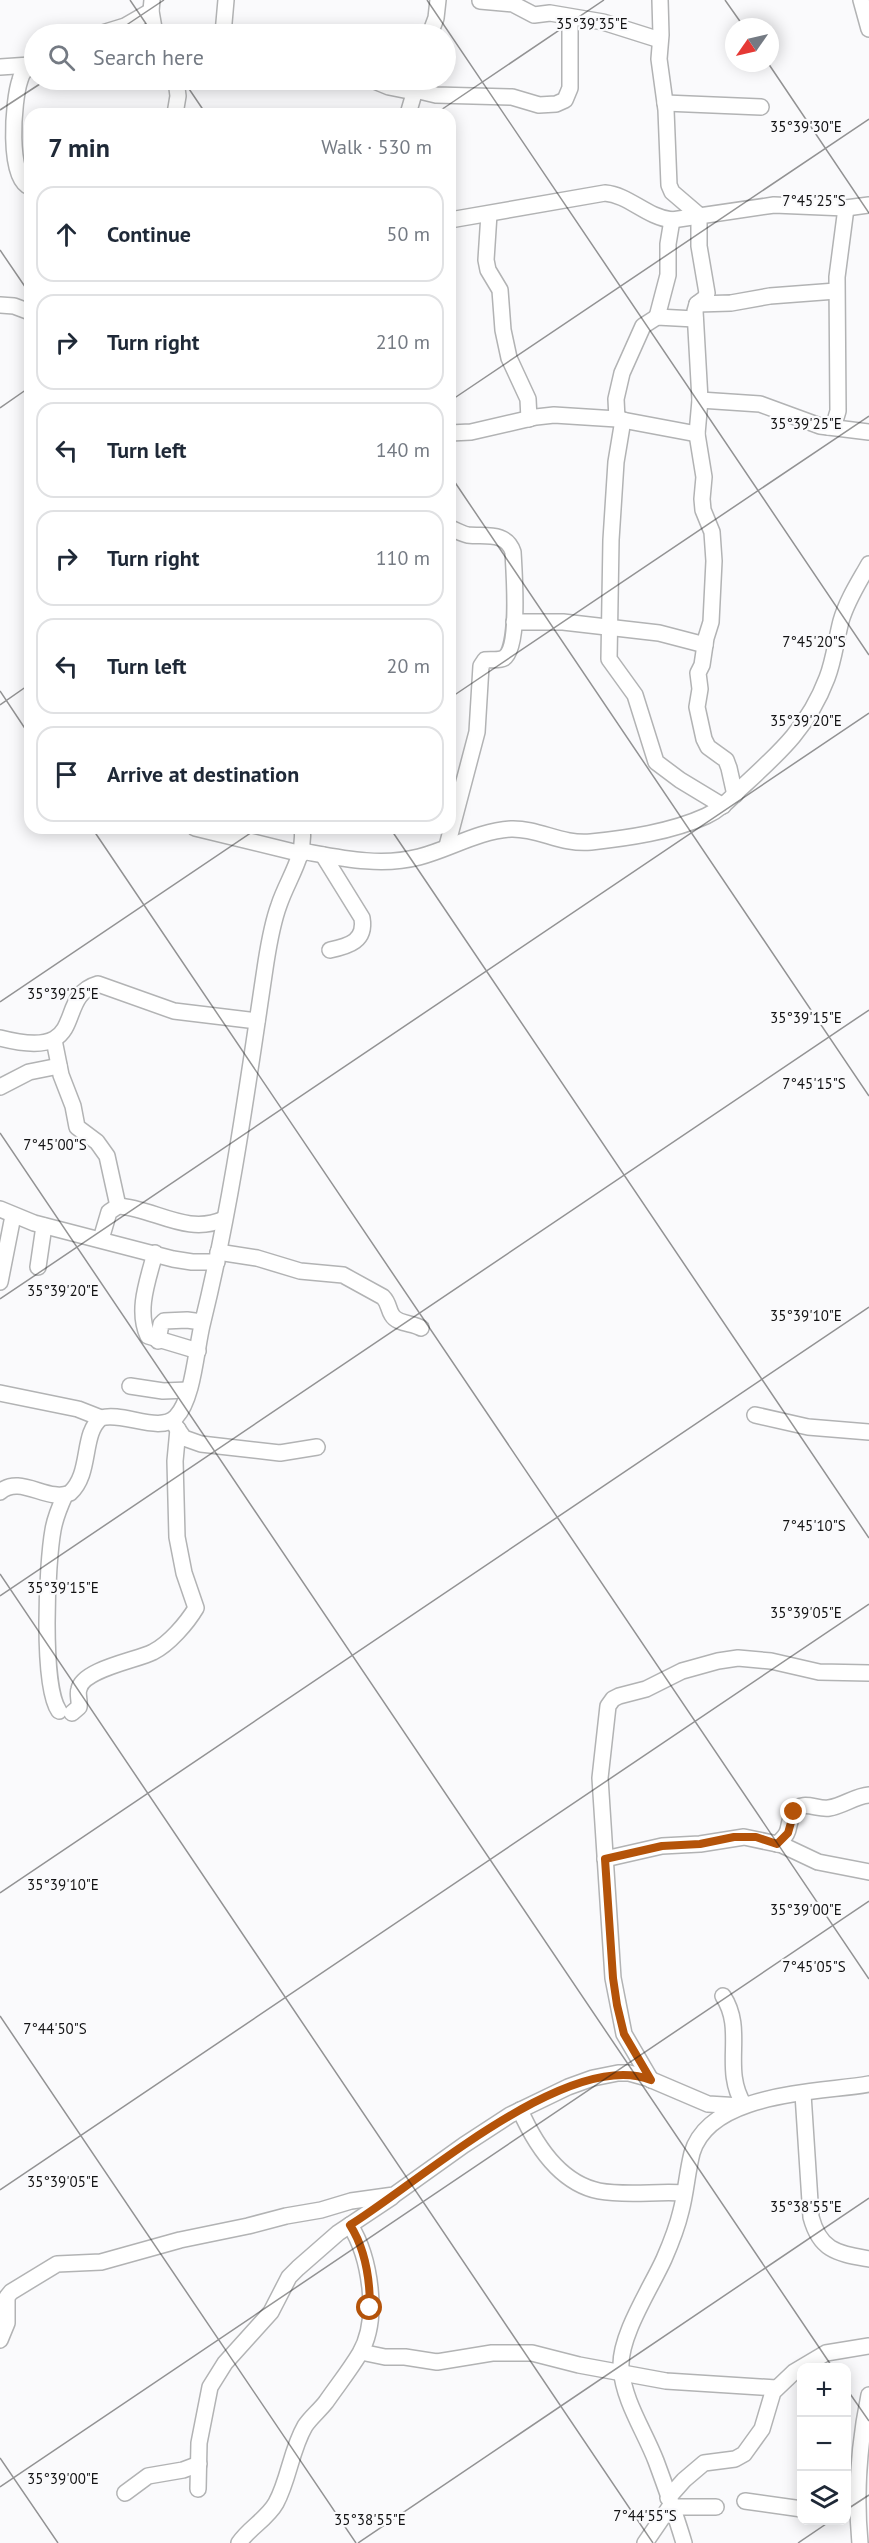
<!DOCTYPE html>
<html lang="en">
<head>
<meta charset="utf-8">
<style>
  body { margin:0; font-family:"PT Sans",sans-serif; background:#f6f6f7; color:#1f2937 }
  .controls { position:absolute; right:18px; bottom:18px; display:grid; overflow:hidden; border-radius:12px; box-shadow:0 3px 15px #0003 }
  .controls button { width:54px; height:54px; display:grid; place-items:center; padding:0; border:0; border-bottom:2px solid #e0e1e3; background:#fff; color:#1f2937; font:30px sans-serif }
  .compass { position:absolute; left:725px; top:18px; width:54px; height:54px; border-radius:50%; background:#fff; box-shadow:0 3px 15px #0003; rotate:236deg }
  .stop { position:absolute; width:18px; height:18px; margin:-14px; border:4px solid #b45309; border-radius:50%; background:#fff }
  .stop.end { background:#b45309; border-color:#fff; box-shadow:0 2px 6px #0008 }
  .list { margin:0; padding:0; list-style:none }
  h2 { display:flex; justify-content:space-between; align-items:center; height:78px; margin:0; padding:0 24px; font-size:26px }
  h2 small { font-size:20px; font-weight:400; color:#747a83 }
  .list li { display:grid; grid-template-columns:39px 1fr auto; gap:18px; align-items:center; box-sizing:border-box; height:96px; margin:0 12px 12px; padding:0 12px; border:2px solid #e0e1e3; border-radius:18px }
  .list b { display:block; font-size:22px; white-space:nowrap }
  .list em { font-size:20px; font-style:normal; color:#747a83 }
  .icon { flex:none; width:33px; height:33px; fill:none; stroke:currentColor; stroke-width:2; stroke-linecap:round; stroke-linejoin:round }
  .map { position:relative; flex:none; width:869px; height:2543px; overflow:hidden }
  .search { position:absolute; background:#fff; box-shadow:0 3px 15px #0003; left:24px; top:24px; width:432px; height:66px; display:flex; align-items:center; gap:15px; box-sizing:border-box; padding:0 21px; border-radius:33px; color:#747a83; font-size:22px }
  .panel { position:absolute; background:#fff; box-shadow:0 3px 15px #0003; left:24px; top:108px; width:432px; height:726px; border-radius:18px }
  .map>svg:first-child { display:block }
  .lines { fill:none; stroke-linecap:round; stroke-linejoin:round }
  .minor-casing { stroke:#b2b3b4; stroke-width:18 }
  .minor { stroke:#fff; stroke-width:15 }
  .route { stroke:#b45309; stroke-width:8 }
  .ticks { fill:none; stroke:#131314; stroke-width:1.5; stroke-opacity:0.45 }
  .ticks-label { font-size:15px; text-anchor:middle; fill:#131314; stroke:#fafafc; stroke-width:4.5; stroke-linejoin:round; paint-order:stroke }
</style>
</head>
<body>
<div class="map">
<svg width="869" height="2543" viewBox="0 0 869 2543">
  <rect width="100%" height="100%" fill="#fafafc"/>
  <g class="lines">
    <g class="minor-casing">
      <g id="minor">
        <path d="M152,0L151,11L155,34"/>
        <path d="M660,0L661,35L659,59L666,110L669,185L672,192L700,216"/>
        <path d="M861,0L869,29"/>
        <path d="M480,1L513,4L534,15L550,13L603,22L660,40"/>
        <path d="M99,34L125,26L151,11"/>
        <path d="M223,34L226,0"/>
        <path d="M430,34L436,18L438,0"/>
        <path d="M0,67L30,65"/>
        <path d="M372,80L389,87L414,92"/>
        <path d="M415,90L436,95L512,97L539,105L556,104L565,100L570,88V17"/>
        <path d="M665,103L761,107"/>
        <path d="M175,114L178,96L176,80"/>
        <path d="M408,114L418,80"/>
        <path d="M30,187C7,179 13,100 20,80C22,71 28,67 34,62"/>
        <path d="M489,214L486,260L488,270L500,290L503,330L509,358L528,399L529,419"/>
        <path d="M699,216V246L707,293L705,298L697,304L695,311L700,400L697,434L704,477L702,499L703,510L712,532L714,561L711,622L706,638L702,665L698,673L700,689L697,707L704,739L708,747L726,760L729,768L735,795"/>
        <path d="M450,220L605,193C629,195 646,217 672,220L774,205L846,208L869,205"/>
        <path d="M697,304L731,303L770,296L836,291"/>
        <path d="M0,305L14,306L30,312"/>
        <path d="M657,317L668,275V244L672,220"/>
        <path d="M700,400L760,404L820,426L869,432"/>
        <path d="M617,419L616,399L622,373L643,326L657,317L695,319"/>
        <path d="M623,420L616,462L611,540L609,659L635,695L656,762L680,780L723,806"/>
        <path d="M828,427L835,421L838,411L837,277L846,208"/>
        <path d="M450,433L471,432L536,417L554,415L617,419L697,434"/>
        <path d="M514,622H563L659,633L705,645"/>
        <path d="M195,828L302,854"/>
        <path d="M447,846L477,732L481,666L485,660C491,659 499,661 504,658C520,648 514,571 513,552C506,531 485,537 468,535C462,534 456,530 450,528"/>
        <path d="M302,851C341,858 380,867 419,857C450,849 478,831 511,829C539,828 561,845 591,842C628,838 671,832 706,816C721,809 730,799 741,788C779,753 808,728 827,678C834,660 836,640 841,621C847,600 859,582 869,564"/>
        <path d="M323,855L362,918C366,941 349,946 330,950"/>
        <path d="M0,1038C93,1062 52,997 98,984L174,1011L257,1021"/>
        <path d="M54,1040L61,1075L73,1106L77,1127L97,1142L107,1156L118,1206"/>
        <path d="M0,1087L29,1072L59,1066"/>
        <path d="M0,1209L34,1223L173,1259L192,1262H217"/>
        <path d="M101,1239L109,1212L118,1206C154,1208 187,1236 224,1219"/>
        <path d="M218,1252L257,1258L300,1271L343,1275L383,1297C389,1303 388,1309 392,1315C397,1324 413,1323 421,1328"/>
        <path d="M155,1253C148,1280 136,1310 148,1336L198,1351"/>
        <path d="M38,1267L44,1226"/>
        <path d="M0,1282L13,1216"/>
        <path d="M158,1341L161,1324L164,1321L187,1320L202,1322"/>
        <path d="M130,1386L163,1391L188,1390"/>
        <path d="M0,1393L78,1409L101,1418"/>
        <path d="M755,1415L808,1427L869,1432"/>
        <path d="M174,1424L184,1438L201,1444L280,1453L317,1447"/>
        <path d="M0,1492C20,1474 48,1503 70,1493C92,1473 81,1434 101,1418C122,1411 160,1434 176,1417C194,1398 196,1347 203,1321C232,1203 248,1082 266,962C269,943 272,924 279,905C288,878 306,856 302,828"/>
        <path d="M59,1711C41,1685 47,1563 53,1530C55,1518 60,1506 65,1495"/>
        <path d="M72,1713L79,1707C80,1701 77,1694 79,1689C83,1669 138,1660 153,1652C169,1644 187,1623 196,1608L184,1573L177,1537L175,1461L178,1429"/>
        <path d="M777,1844C794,1830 785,1826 794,1812C802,1799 817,1810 829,1808C843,1806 855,1796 869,1795"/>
        <path d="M605,1859L662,1846L700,1844L744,1837L782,1845L818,1862L869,1872"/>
        <path d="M723,1996C746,2031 721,2068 744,2105"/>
        <path d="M651,2080L624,2034L613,1978L600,1778L608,1706L613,1699L619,1696L646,1689L682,1671L718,1661L738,1658L771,1661L819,1672L869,1673"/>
        <path d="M803,2094L811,2217C820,2251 837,2253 869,2259"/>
        <path d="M520,2110C535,2144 560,2183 599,2191C626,2196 657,2191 684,2193"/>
        <path d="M0,2340L7,2323V2297L11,2292L57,2264L101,2262L180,2240L248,2226L286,2216L321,2210L351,2201L394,2195L464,2145L510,2115L568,2087L593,2078L618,2073H629L647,2078L708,2104L741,2106"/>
        <path d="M361,2352L385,2357H405L437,2362L492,2353H532L579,2365L666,2381L776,2388"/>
        <path d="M198,2489L199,2443L210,2387L225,2363L271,2312L289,2277L298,2268L338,2233L392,2197"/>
        <path d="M125,2493L148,2476L183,2470L199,2464"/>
        <path d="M668,2498L684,2480L704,2463L735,2459L744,2454L762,2429L773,2392L794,2372L826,2353L869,2346"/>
        <path d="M745,2501L802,2509"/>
        <path d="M672,2507H716"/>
        <path d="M239,2543C249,2528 267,2519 276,2503C289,2479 291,2450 305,2426C311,2417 319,2411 326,2402C337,2386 350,2370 360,2353C380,2319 370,2257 350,2225"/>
        <path d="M645,2543L671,2505"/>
        <path d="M684,2543C676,2516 666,2488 656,2461C644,2430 624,2402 621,2368C619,2336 651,2288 664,2259C671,2243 677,2228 681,2211C686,2192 687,2173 692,2153C710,2092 817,2093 869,2084"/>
        <path d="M860,2543C855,2492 859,2444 869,2395"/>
      </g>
    </g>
    <use href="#minor" class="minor"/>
  </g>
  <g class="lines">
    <path class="route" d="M370,2308C370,2279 366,2250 350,2225C418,2183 570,2047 651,2080L624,2034L617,2005L613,1978L605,1859L662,1846L700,1844L734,1837H756L777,1844L788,1833L794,1812"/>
  </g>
  <path class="ticks" d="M130,0L153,34M427,0L869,655M725,0L744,27M113,34L164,0M768,63L869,213M183,80L206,114M0,110L46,80M435,114L604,0M0,250L30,294M450,401L869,119M0,408L30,387M450,475L869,1096M0,691L30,736M450,698L869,416M0,705L30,684M92,828L869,1979M390,828L869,1538M0,1002L258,828M0,1133L833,2368M0,1299L869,713M0,1574L653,2543M0,1596L869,1010M0,1893L869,1307M0,2016L356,2543M0,2190L869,1604M846,2388L869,2421M0,2458L58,2543M0,2487L869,1901M846,2510L869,2495M358,2543L869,2198M798,2543L832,2520"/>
  <g class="ticks-label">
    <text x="592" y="29">35°39'35"E</text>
    <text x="806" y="132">35°39'30"E</text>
    <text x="814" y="206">7°45'25"S</text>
    <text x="806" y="429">35°39'25"E</text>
    <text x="814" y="647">7°45'20"S</text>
    <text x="806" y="726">35°39'20"E</text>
    <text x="63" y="999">35°39'25"E</text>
    <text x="806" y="1023">35°39'15"E</text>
    <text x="814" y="1089">7°45'15"S</text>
    <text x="55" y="1150">7°45'00"S</text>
    <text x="63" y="1296">35°39'20"E</text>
    <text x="806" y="1321">35°39'10"E</text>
    <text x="814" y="1531">7°45'10"S</text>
    <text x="63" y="1593">35°39'15"E</text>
    <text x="806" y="1618">35°39'05"E</text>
    <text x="63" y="1890">35°39'10"E</text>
    <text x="806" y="1915">35°39'00"E</text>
    <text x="814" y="1972">7°45'05"S</text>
    <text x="55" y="2034">7°44'50"S</text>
    <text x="63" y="2187">35°39'05"E</text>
    <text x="806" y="2212">35°38'55"E</text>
    <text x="63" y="2484">35°39'00"E</text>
    <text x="645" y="2521">7°44'55"S</text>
    <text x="370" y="2525">35°38'55"E</text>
  </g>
</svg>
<div class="controls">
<button>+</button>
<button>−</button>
<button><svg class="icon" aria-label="layers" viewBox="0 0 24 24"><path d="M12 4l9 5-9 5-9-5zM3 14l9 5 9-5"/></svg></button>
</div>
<svg class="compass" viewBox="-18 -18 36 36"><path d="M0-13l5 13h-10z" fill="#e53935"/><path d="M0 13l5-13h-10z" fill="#747a83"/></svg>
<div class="stop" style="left:370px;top:2308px"></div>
<div class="stop end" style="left:794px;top:1812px"></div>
<div class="search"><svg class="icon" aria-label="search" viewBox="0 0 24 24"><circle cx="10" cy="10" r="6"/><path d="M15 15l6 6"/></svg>Search here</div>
<section class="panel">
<h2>7 min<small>Walk · 530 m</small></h2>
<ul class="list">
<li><svg class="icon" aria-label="ahead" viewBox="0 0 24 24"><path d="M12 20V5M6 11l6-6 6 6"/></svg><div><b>Continue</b></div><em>50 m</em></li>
<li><svg class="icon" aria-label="right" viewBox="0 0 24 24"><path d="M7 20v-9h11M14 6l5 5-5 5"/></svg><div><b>Turn right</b></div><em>210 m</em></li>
<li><svg class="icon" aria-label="left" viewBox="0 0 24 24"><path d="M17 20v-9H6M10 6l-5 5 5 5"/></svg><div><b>Turn left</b></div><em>140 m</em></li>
<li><svg class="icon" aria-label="right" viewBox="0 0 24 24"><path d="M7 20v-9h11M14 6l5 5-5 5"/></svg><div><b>Turn right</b></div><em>110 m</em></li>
<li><svg class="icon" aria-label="left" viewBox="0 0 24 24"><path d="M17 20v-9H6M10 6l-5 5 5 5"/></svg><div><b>Turn left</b></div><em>20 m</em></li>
<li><svg class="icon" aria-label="arrive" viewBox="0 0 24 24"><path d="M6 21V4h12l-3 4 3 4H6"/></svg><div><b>Arrive at destination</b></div></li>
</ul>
</section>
</div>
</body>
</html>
